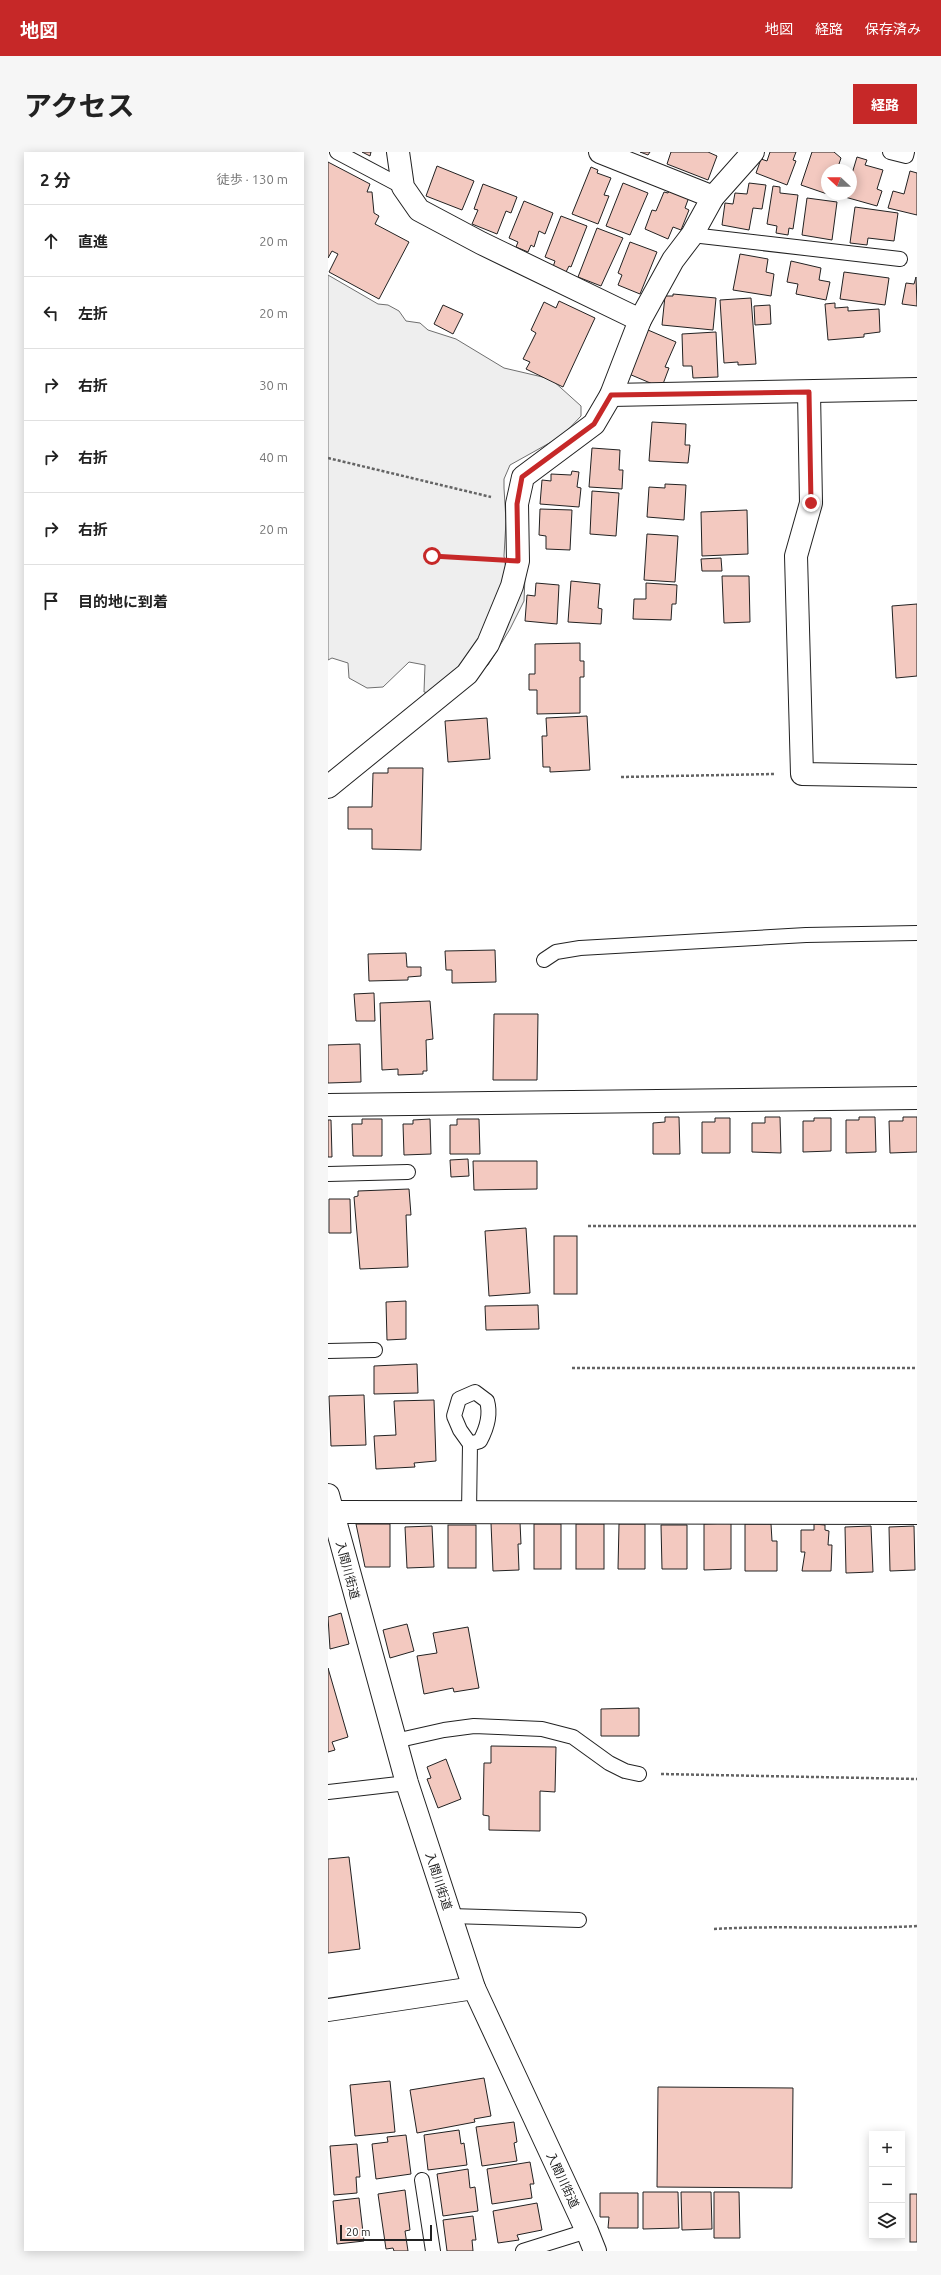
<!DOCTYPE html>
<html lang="ja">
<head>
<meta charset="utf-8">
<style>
  body { margin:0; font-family:Ubuntu,"Noto Sans JP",sans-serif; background:#f6f6f6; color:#222 }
  .controls { position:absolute; right:12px; bottom:12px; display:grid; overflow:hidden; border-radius:0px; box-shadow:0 2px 10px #0003 }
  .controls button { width:36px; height:36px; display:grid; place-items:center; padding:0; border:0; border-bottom:1px solid #e0e0e0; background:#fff; color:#222; font:20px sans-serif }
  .compass { position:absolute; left:493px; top:12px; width:36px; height:36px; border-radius:50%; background:#fff; box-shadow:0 2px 10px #0003; rotate:292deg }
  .scale { position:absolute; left:12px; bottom:10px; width:92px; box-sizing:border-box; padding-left:4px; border:2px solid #222; border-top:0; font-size:11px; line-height:14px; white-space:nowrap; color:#222; -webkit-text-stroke:3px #fff; paint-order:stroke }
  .stop { position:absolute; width:12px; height:12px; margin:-9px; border:3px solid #c62828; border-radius:50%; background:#fff }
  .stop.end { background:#c62828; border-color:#fff; box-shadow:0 1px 4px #0008 }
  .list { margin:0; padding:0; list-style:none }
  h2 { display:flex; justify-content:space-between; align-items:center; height:52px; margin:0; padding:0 16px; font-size:17px }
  h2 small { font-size:13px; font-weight:400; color:#767676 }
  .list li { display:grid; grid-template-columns:26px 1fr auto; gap:12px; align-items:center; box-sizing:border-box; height:72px; padding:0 16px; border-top:1px solid #e0e0e0 }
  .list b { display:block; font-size:15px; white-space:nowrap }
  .list em { font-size:13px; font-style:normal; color:#767676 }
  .icon { flex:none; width:22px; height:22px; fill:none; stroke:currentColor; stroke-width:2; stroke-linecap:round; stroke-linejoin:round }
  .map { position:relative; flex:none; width:589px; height:2099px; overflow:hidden; border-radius:0px }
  header { display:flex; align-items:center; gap:24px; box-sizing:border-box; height:56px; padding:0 20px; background:#c62828; color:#fff }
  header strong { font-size:19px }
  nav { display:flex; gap:22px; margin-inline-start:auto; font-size:14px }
  .intro { display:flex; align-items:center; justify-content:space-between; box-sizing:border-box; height:96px; padding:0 24px }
  h1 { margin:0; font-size:28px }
  .button { padding:10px 18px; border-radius:0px; background:#c62828; color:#fff; font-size:14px; font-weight:700 }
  main { display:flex; gap:24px; padding:0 24px }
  aside { flex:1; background:#fff; border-radius:0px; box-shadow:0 2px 10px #0003 }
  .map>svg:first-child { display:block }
  .green { fill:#eee; stroke:#6f6f6f }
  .building { fill:#f3c9c0; stroke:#222 }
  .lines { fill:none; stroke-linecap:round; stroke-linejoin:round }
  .service-casing { stroke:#222; stroke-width:16 }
  .minor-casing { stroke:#222; stroke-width:24 }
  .path { stroke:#646464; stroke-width:2.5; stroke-dasharray:3 2; stroke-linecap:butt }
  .service { stroke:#fff; stroke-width:14 }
  .minor { stroke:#fff; stroke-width:22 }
  .route { stroke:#c62828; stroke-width:5 }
  .labels { text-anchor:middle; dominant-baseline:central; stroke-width:3; stroke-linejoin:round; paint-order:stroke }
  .street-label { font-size:12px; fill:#222; stroke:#fff }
</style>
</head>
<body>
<header>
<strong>地図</strong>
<nav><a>地図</a><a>経路</a><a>保存済み</a></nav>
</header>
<div class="intro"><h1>アクセス</h1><a class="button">経路</a></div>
<main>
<aside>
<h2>2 分<small>徒歩 · 130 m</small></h2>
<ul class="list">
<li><svg class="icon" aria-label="ahead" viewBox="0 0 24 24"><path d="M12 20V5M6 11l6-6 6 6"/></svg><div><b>直進</b></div><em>20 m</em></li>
<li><svg class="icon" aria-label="left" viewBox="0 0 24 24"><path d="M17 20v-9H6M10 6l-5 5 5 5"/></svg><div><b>左折</b></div><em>20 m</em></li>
<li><svg class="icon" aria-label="right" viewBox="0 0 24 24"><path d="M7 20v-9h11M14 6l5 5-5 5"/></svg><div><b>右折</b></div><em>30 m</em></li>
<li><svg class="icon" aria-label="right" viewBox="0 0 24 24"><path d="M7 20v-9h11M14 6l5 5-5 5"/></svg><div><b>右折</b></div><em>40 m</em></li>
<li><svg class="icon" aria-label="right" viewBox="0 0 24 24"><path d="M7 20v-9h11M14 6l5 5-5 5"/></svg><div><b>右折</b></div><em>20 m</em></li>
<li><svg class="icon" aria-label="arrive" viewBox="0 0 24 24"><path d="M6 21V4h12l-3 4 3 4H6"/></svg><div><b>目的地に到着</b></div></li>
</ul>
</aside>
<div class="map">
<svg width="589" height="2099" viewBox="0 0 589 2099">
  <rect width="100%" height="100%" fill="#fff"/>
  <path class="green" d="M0,123L50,152L60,153L71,159L78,169L92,171L100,178L128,187L176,216L223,227L253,254V264L234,284L182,313L176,327V336L178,369L176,404L178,417L197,424L196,449L182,477L160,513L125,546L96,540L97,513L81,510L55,535L39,536L21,526L20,511L4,506L0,508Z"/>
  <g class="building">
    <path d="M34,0H43L42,4Z"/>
    <path d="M312,0H322L320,3Z"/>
    <path d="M343,0H380L389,4L380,28L339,12Z"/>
    <path d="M442,0H468L465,8L468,9L459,33L428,21L433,7L439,9Z"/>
    <path d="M484,0H506L513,6L509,18H499V42H505V44L473,33Z"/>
    <path d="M529,5L539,8L537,13L555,18L549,37L554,39L549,54L517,45L518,42H523V25Z"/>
    <path d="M0,10L42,32L39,40H44L46,61L51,64L47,72L81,90L51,147L1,120L10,102L4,99L0,106Z"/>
    <path d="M109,14L146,29L134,58L98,44Z"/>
    <path d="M263,15L270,18L269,21L283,26L276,43L281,44L270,72L244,62Z"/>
    <path d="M582,19L589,21V63L560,56L565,39L576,42Z"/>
    <path d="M295,31L320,41L302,83L278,74Z"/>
    <path d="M421,31L438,33L434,57L425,56L421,78L394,73L397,51L405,52L407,41L419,42Z"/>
    <path d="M155,32L189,45L183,61L178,59L169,82L144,72L150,58L146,57Z"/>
    <path d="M445,34L452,35V41L470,43L465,77L461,76L460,83L448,81L449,74L439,72Z"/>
    <path d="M342,38L361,45L357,56L361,58L353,78L345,75L340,87L317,77L324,58L328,59L336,40L340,41Z"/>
    <path d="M479,46L509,50L504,88L474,83Z"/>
    <path d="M196,49L225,61L217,82L211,79L206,95L203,93L200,100L188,95L190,90L181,86Z"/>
    <path d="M527,55L570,61L566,89L540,86L539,93L522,91Z"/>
    <path d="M233,64L259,74L243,115L241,114L238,120L225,115L227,109L217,105Z"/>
    <path d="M269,76L295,86L273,134L250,125Z"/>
    <path d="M302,90L329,100L312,142L290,133L294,123L290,121Z"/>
    <path d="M412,102L440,107L438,120L446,122L443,144L405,138Z"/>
    <path d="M463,109L493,116L491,128L502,130L498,148L468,142L470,132L459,130Z"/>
    <path d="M516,120L561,126L557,153L512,147Z"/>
    <path d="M588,125L589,154L574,152L578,131L586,132Z"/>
    <path d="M345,142L388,146L385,178L334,173L337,144H345Z"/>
    <path d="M423,146L428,212L410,213V210L396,211L392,148Z"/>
    <path d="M231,149L267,166L235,235L198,217L202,210L195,207L208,181L203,178L216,150L228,156Z"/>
    <path d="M507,151V156L520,155V159L551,157L552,180L536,182V185L500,188L497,152Z"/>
    <path d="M115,153L135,162L125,182L106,172Z"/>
    <path d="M442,153L443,172L427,173L426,154Z"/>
    <path d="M320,178L348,190L337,215L341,216L335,232L327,233L301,222Z"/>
    <path d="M388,180L390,225L365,226L364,214H355L354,182Z"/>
    <path d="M324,270L358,272L357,293H362L360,311L321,309Z"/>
    <path d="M264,296L292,298L291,318H295L294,337L261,335Z"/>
    <path d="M244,319L251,320L249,335L253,336L251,355L212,352L214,328L223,329V322L243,323Z"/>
    <path d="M337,332L358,333L356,368L319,365L321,335L337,336Z"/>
    <path d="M264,339L291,341L288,384L262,382Z"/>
    <path d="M212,357L244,358L242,398L218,397V384L211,383Z"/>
    <path d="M419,358L420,402L374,404L373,360Z"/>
    <path d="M319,382L350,384L347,430L316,428Z"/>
    <path d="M393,406L394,419H374L373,407Z"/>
    <path d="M394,424H421L422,470L396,471Z"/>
    <path d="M243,429L272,432L270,456L274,457L273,472L240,470Z"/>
    <path d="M208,431L231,433L229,472L197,469L199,443L207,444Z"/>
    <path d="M318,431L349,433L348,452H344L343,468L305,467L306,447H318Z"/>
    <path d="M589,452V524L568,526L564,454Z"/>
    <path d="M252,491V509H256V525H252V561L209,562V538H201V522H207V492Z"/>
    <path d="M259,564L262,618L222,620V615H215L214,584H219L218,566Z"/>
    <path d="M159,566L162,607L120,610L117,569Z"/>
    <path d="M60,616H95L93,698L44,697V677H20V655H44L45,621H60Z"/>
    <path d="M167,798L168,830L124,831V818H118L117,799Z"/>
    <path d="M78,801L79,815H93V824L80,825V828L41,829L40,802Z"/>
    <path d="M46,841L47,869H28L26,842Z"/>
    <path d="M102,849L105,887L98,888L99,919H95V922L70,923V917L54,918L52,851Z"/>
    <path d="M166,862H210L209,928H165Z"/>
    <path d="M32,892L33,930L0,931V893Z"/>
    <path d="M337,965H351L352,1002H325V971L337,970Z"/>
    <path d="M437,965H452L453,1001L424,1000V971H437Z"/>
    <path d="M531,965H547L548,1000L518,1001V968H531Z"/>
    <path d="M575,965H589V1000L562,1001L561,969H575Z"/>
    <path d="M387,966H402V1001H374V970H387Z"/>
    <path d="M486,966H503V999L475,1000V969H486Z"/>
    <path d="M34,967H54V1004H25L24,972H34Z"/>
    <path d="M102,967L103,1002L76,1003L75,972H85V968Z"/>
    <path d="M129,967H151L152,1002H122V973H129Z"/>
    <path d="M0,968H3L4,1005H0Z"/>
    <path d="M140,1007L141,1024L123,1025L122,1008Z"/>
    <path d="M145,1009H209V1037L146,1038Z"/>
    <path d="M81,1037L83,1063H78L80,1115L32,1117L26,1045L30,1044V1039Z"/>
    <path d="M1,1047H22L23,1081H1Z"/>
    <path d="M198,1076L202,1141L161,1144L157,1079Z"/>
    <rect x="226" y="1084" width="23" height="58"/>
    <path d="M78,1149V1187L59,1188L58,1150Z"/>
    <path d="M210,1153L211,1177L158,1178L157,1154Z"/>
    <path d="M89,1212L90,1241L46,1242V1214Z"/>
    <path d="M36,1243L38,1293L3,1294L1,1244Z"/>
    <path d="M106,1248L108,1309L86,1311L87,1315L48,1317L46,1284L68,1283L66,1249Z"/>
    <path d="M192,1370L193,1392H190L191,1418L165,1419L163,1371Z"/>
    <path d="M403,1371V1417L376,1418V1372Z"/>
    <path d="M28,1372H62V1415H37Z"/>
    <rect x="206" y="1372" width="27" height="45"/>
    <rect x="248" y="1372" width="28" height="45"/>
    <path d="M291,1372H317V1417H290Z"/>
    <path d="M417,1372H443L444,1389H449V1419H417Z"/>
    <path d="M486,1372L497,1373V1378L501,1379L500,1393H504L503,1419H474L477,1400H473V1378H486Z"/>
    <rect x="120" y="1373" width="28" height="43"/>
    <path d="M333,1373H359V1417H334Z"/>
    <path d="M104,1374L106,1415L79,1416L77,1375Z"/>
    <path d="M543,1374L545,1420L518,1421L517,1375Z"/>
    <path d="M586,1374L587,1418L562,1419L561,1375Z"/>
    <path d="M13,1461L21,1492L2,1497L0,1465Z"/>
    <path d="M79,1472L86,1499L62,1506L55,1478Z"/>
    <path d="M140,1475L151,1536L126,1540L125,1536L96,1542L89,1504L109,1501L105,1481Z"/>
    <path d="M0,1516L20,1585L4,1590L7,1598L0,1600Z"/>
    <path d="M311,1556V1584H273V1557Z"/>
    <path d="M163,1594L228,1595L227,1640L212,1639V1679L161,1678V1664L155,1663L156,1611H163Z"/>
    <path d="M118,1607L133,1647L110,1656L99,1627L103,1626L99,1615Z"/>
    <path d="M21,1705L32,1797L0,1801V1707Z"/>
    <path d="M156,1926L163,1964L146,1967L147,1970L89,1981L82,1938Z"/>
    <path d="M62,1929L67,1980L27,1984L22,1933Z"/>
    <path d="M330,1935L465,1936L464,2036L329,2035Z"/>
    <path d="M186,1970L189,1990L186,1991L189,2009L154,2014L148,1975Z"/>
    <path d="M131,1978L133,1992L136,1991L139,2013L100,2018L96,1983Z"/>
    <path d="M78,1983L83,2022L48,2027L44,1992L60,1990L59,1985Z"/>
    <path d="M29,1992L32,2025H28L29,2041L6,2043L2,1994Z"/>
    <path d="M202,2010L206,2032H202L204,2046L164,2052L159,2017Z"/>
    <path d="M140,2017L142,2036L147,2035L150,2059L115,2064L109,2022Z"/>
    <path d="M77,2038L82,2078L77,2079L80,2099H66L65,2096L58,2097L50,2042Z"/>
    <path d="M315,2040H350L351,2076L315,2077Z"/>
    <path d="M353,2040H383L384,2077L354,2078Z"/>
    <path d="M386,2040H411L412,2086H386Z"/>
    <path d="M272,2041H310V2076H280L281,2065H272Z"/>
    <rect x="582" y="2042" width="7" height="48"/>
    <path d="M31,2046L36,2089L9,2092L5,2049Z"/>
    <path d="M209,2051L214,2078L189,2083L191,2088L170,2091L165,2059Z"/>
    <path d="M145,2064L148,2088H144L145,2099H119L115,2068Z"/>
  </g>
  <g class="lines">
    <g class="service-casing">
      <g id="service">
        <path d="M9,0L75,35"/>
        <path d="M562,0L578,4L579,0"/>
        <path d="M364,83L572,107"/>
        <path d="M216,808L228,800L252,796L478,783L589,781"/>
        <path d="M0,1022L80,1020"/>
        <path d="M0,1199L47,1198"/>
        <path d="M141,1360L142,1292L132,1278L126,1264L131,1247L147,1240L159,1249C163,1263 159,1276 152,1289L142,1292"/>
        <path d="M67,1589L116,1578L146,1574L214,1577L245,1585L281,1611L297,1619L311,1622"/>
        <path d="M0,1640L79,1631"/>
        <path d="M122,1764L251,1768"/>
        <path d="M94,2028L105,2099"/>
        <path d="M195,2099L259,2079"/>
      </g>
    </g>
    <g class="minor-casing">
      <g id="minor">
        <path d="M70,0L75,35L91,58L153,91L312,168"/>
        <path d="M272,0L385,45"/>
        <path d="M481,240L483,351L468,404L474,622L589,624"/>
        <path d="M283,243L589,237"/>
        <path d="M0,635L139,522L160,492L184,434L190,409L189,352L195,325L266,272L283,243L312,168L345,108L364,83L385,45L425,0"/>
        <path d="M0,953L589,946"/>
        <path d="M0,1343L79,1631L146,1836L259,2079L267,2099"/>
        <path d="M5,1360L589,1361"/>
        <path d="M0,1858L146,1836"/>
      </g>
    </g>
    <g class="path">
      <path d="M0,306L163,345"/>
      <path d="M104,404L163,407"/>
      <path d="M293,625L446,622"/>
      <path d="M260,1074H589"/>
      <path d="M244,1216H589"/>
      <path d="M333,1622L589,1627"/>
      <path d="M386,1777C453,1773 521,1778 589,1774"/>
    </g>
    <use href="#service" class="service"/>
    <use href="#minor" class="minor"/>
  </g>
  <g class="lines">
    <path class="route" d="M104,404L190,409L189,352L194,325L266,272L283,243L481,240L483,351"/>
  </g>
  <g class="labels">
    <g class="street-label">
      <text transform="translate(20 1418) rotate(75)">入間川街道</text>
      <text transform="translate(111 1729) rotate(72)">入間川街道</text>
      <text transform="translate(235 2028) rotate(65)">入間川街道</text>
    </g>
  </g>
</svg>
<div class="controls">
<button>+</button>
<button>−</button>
<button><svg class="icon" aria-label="layers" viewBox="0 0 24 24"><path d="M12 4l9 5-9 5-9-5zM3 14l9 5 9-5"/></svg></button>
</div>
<svg class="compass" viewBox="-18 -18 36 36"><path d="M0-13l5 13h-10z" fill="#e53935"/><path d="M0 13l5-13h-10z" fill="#767676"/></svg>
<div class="scale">20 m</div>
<div class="stop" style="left:104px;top:404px"></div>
<div class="stop end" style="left:483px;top:351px"></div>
</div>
</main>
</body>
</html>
